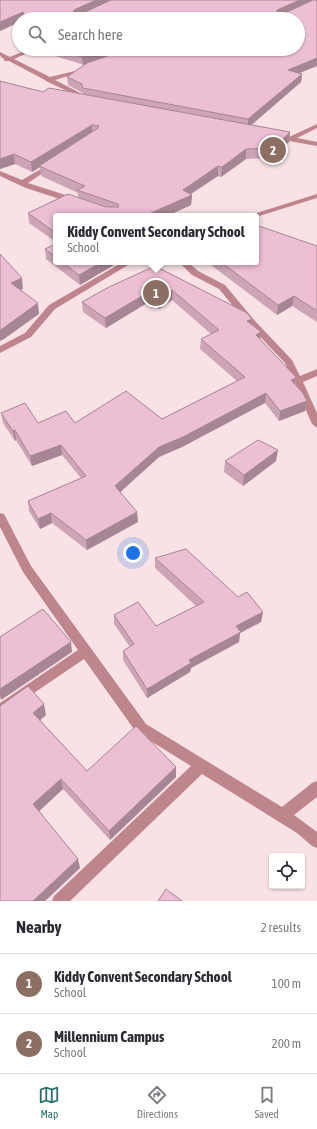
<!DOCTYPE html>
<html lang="en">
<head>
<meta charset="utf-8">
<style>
  body { margin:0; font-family:"Asap Condensed",sans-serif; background:#f7f7f7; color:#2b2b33 }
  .controls { position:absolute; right:12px; bottom:12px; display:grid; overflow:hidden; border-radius:4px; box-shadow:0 1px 3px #0004 }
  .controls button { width:36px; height:36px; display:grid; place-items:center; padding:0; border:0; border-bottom:1px solid #e1e1e2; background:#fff; color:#2b2b33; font:20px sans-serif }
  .you { position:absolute; left:133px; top:553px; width:14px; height:14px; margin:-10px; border:3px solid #fff; border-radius:50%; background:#1a73e8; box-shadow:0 0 0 6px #1a73e833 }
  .badge { display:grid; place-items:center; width:26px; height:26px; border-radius:50%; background:#29726d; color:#fff; font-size:13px; font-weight:700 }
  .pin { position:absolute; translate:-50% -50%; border:2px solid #fff; box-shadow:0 1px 4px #0006 }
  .popup { position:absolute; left:53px; top:213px; width:206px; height:52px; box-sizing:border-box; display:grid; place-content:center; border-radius:4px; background:#fff; filter:drop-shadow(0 1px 3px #0005); font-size:13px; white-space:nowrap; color:#7c7c81 }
  .popup b { font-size:15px; color:#2b2b33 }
  .popup::after { content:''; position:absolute; left:50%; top:100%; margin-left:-8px; border:8px solid transparent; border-top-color:#fff }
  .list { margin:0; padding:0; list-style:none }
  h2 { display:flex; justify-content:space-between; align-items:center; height:52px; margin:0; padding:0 16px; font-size:17px }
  h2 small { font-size:13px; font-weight:400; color:#7c7c81 }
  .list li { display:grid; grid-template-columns:26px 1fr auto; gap:12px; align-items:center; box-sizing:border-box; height:60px; padding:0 16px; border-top:1px solid #e1e1e2 }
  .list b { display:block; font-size:15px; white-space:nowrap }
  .list p { margin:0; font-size:13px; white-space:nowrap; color:#7c7c81 }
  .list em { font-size:13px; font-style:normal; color:#7c7c81 }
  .icon { flex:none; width:22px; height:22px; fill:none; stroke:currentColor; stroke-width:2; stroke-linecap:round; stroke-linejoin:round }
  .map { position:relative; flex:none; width:317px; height:901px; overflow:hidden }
  .search { position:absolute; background:#fff; box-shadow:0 1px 3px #0004; left:12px; right:12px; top:12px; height:44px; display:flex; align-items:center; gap:10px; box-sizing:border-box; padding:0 14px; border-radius:22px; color:#7c7c81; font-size:15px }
  .sheet { height:172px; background:#fff }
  nav { display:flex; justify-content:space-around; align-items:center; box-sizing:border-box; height:56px; border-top:1px solid #e1e1e2; background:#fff; font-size:11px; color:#7c7c81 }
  nav a { display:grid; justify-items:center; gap:2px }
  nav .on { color:#29726d }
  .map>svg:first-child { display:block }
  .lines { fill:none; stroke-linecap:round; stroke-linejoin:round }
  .minor { fill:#be858d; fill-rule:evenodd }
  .wall { fill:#cca4b6 }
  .shaded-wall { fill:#a68694 }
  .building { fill:#edbfd4; stroke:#a68694 }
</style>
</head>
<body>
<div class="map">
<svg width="317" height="901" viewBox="0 0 317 901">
  <rect width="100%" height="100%" fill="#f8e2e5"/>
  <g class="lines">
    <g class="minor">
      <path d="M29,49H37L14,59L50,77L87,68V70L55,80L88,97V99H84L46,81L45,80L9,61H4V59L0,56V52L10,57Z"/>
      <path d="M317,124V128L297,138L317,142V146L289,141L273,136L276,134L289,137Z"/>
      <path d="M51,163L53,164V166L28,183L78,199V203H72L26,188L0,176V171L22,180Z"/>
      <path d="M317,194V198L256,217L247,216Z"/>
      <path d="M123,262H133L55,309L31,337L0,353V346L25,333L49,305Z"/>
      <path d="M179,262H188L198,271L225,285L255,321L292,360L300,376L317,369V376L303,382L317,413V428L312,424L285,363L249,325L219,289L192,275Z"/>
      <path d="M0,513L4,514L31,566L146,724L282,807L312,783L317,781V797L294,815L317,832V848L312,846L297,833L202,774L70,901H52L54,896L191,766L136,732L84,659L0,716V703L78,650L23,572L0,527Z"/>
    </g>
  </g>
  <g class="wall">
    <path d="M0,0H317V66L299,73L302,74L301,82L251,125L290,132L289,142L272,158L246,159L221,177L218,176L191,194L192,195L191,205L167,216H56V242L29,223L28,213L68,194L78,198V193L41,176L40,167L32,172L15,164L0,169V81L43,92L49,88L83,94V93L68,85L67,77L84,65L39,51L38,49H298V19H19V22L0,31Z"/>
    <path d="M56,244V262H119L80,285L46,259L45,249Z"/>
    <path d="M317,246V322L292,306L277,315L207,262H256Z"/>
    <path d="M155,266L252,319L251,324L261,332L260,339L296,378L295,384L307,401L305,411L279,421L265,403L182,447L159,457L120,492L138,522L87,550L52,523L40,529L29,511L28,501L81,478L62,455L32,466L16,440L15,441L3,423L1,413L38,423H75L162,419L237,381L200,349L201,339L211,334L172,300L159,309L147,303L106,328L83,312L82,302Z"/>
    <path d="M225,461H276L243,486L224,472Z"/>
    <path d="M155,558L238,597L263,612L261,622L240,633L239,642L191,668L190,672L147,698L123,660V651L130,647L114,624V615L156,626L196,606L155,568Z"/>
    <path d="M0,706L46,715L40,720L87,771L176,767V777L110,840L63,789L39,811L80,868L45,901Z"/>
  </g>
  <g class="shaded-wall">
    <path d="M96,0H113L74,19L73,12L74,10Z"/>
    <path d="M300,0H316L276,19L277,10Z"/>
    <path d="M23,12L24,19H19V22L0,31V22Z"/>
    <path d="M108,49H134L83,65L82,57Z"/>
    <path d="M317,58V66L287,78L288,70Z"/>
    <path d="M302,74L301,82L248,128V119Z"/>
    <path d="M92,125V135L39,166L40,167L32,172L31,162Z"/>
    <path d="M290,132L289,142L272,158L273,148Z"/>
    <path d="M246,149V159L221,177L222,167Z"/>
    <path d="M14,154L15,164L0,169V159Z"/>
    <path d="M218,166V176L186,197L192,195L191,205L167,216H144Z"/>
    <path d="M102,262H119L80,285L79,275Z"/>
    <path d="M22,278L23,289L13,293L11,283Z"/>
    <path d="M172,290V300L159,309V299Z"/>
    <path d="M147,293V303L106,328L105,318Z"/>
    <path d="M294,296L292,306L277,315L278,305Z"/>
    <path d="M38,303L39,314L4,339L0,341V330Z"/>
    <path d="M252,319L251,329L247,321Z"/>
    <path d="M261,332L260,342L256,335Z"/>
    <path d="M296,378L294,388L291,380Z"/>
    <path d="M266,393L265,403L182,447L159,457L116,496L115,486L159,447Z"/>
    <path d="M307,401L305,411L279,421L280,411Z"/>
    <path d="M15,430L16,440L15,441L13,431Z"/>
    <path d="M61,445L62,455L32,466L30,456Z"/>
    <path d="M278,450L276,461L243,486L244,475Z"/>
    <path d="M137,512L138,522L87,550L86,540Z"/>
    <path d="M51,513L52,523L40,529L38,519Z"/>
    <path d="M263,612L261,622L240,633L239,642L191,668L190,672L147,698V689L236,626Z"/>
    <path d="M71,642L72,652L1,700L0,696V689Z"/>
    <path d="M44,704L46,715L36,724L33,713Z"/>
    <path d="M176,767V777L110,840L109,831Z"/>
    <path d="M61,779L63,789L36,814L33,804Z"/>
    <path d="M78,859L80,868L45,901H33Z"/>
  </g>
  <g class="building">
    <path d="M0,0H96L74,10L73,12L83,13L111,0H300L277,10V12L285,13L313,0H317V58L288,70L302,74L248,119L83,88L82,84L67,77L87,63L128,49H298V19H26L23,12L0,22Z"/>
    <path d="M57,49H108L82,57Z"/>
    <path d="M0,81L43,92L49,88L290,132L273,148L246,149L222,167L218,166L183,190L192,195L144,216H56V233L28,213L68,194L106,207H119L118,204L77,190L85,186L39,166L98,128L99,126L92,125L31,162L14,154L0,159Z"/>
    <path d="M256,225L317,246V311L294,296L278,305L221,262H256Z"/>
    <path d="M56,244V257L45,249Z"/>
    <path d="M0,254L22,278L11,283L38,303L2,329L0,330Z"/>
    <path d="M62,262H102L79,275Z"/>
    <path d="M155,266L247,313L252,319L247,321L261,332L256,335L295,376L296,378L291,380L303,393L307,401L280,411L266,393L183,437L159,447L115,486L137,512L86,540L51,513L38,519L28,501L86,476L61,445L30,456L15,430L13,431L1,413L25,403L38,423L66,411L75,423L126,391L162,419L245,377L201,339L219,330L172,290L159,299L147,293L105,318L82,302L109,287Z"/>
    <path d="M258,440L278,450L244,475L225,461Z"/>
    <path d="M186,549L238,597L247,592L263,612L236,626L241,632L189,660L191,663L147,689L123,651L134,644L114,615L138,602L156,626L204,602L155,558Z"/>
    <path d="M43,609L71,642L0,689V637Z"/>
    <path d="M28,686L44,704L33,713L87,771L136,726L176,767L109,831L61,779L33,804L78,859L33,901H0V706Z"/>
    <path d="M166,889L182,901H158Z"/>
  </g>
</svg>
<div class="controls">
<button><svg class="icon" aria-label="locate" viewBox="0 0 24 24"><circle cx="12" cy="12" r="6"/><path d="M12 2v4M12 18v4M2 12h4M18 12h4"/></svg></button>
</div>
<div class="you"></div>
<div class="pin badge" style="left:156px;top:293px;background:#8d6e63">1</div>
<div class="popup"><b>Kiddy Convent Secondary School</b>School</div>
<div class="pin badge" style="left:273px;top:150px;background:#8d6e63">2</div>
<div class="search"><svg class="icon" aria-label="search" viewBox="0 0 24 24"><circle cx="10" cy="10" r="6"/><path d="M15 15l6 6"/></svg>Search here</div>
</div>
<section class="sheet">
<h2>Nearby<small>2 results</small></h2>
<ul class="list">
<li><span class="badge" style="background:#8d6e63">1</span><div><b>Kiddy Convent Secondary School</b><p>School</p></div><em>100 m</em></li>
<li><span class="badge" style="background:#8d6e63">2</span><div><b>Millennium Campus</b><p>School</p></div><em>200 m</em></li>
</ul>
</section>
<nav>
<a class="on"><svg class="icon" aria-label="map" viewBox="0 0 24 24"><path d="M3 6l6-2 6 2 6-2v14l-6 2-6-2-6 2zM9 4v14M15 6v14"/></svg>Map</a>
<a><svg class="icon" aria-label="directions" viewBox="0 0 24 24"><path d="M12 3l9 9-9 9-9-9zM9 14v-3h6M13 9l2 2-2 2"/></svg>Directions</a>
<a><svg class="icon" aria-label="saved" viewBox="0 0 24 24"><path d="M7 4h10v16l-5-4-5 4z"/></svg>Saved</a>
</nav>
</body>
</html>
